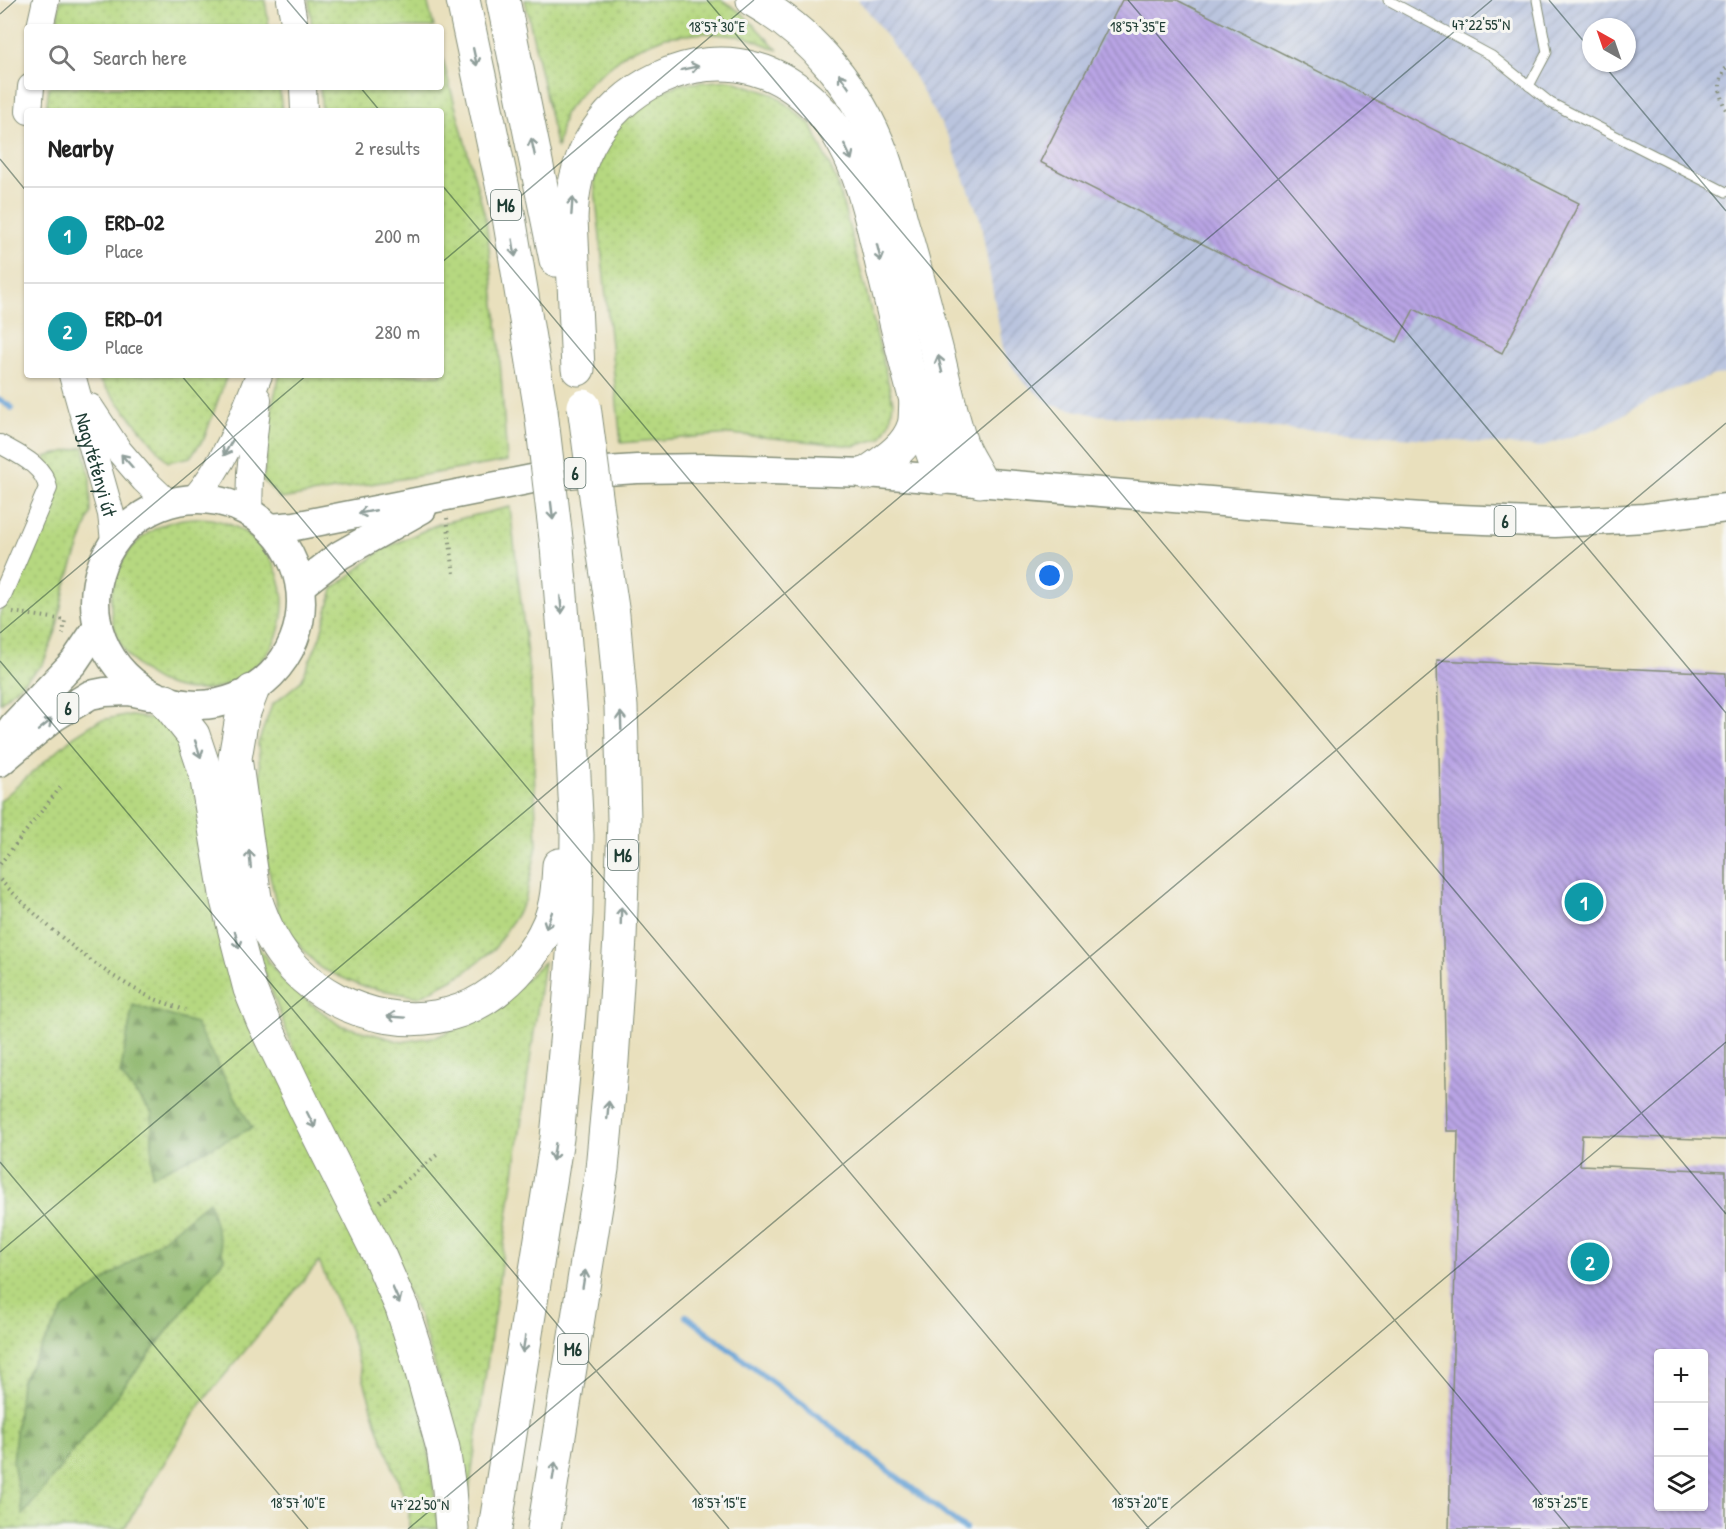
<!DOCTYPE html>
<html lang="en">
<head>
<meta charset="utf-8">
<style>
  body { margin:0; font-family:"Patrick Hand",sans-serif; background:#f6f6f6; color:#222 }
  .controls { position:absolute; right:18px; bottom:18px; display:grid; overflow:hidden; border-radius:6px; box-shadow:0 2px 4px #0004 }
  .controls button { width:54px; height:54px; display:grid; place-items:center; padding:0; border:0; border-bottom:2px solid #e0e0e0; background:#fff; color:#222; font:30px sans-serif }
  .compass { position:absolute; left:1582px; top:18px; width:54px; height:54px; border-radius:50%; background:#fff; box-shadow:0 2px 4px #0004; rotate:320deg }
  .you { position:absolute; left:1050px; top:576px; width:21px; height:21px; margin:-15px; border:4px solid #fff; border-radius:50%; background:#1a73e8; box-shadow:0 0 0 9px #1a73e833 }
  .badge { display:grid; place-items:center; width:39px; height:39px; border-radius:50%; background:#1a73e8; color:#fff; font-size:20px; font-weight:700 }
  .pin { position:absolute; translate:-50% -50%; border:3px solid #fff; box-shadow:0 2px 6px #0006 }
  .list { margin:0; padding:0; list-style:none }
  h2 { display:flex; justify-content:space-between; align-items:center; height:78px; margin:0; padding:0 24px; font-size:26px }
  h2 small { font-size:20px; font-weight:400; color:#767676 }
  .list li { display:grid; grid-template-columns:39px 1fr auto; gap:18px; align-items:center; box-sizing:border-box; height:96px; padding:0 24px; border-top:2px solid #e0e0e0 }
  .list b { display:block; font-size:22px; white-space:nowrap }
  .list p { margin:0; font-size:20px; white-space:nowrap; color:#767676 }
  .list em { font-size:20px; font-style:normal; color:#767676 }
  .icon { flex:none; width:33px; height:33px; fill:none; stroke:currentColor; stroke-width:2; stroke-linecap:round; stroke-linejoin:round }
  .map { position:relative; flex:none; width:1726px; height:1529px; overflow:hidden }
  .search { position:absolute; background:#fff; box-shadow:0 2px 4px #0004; left:24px; top:24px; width:420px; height:66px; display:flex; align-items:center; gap:15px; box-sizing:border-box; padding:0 21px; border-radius:6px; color:#767676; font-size:22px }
  .panel { position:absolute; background:#fff; box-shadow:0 2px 4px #0004; left:24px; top:108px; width:420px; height:270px; border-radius:6px }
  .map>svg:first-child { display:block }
  .industrial { fill:url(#industrial-furrows); fill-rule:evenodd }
  .grass { fill:url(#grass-dots); stroke:#6a8a5a; stroke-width:1.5; fill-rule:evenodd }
  .forest { fill:url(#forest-firs); stroke:#587a51; stroke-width:1.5 }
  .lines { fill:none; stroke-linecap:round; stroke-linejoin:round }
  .stream { stroke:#65a1d5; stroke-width:6 }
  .building { fill:url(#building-back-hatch); fill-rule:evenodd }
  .lane-casing { stroke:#848e78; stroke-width:11 }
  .street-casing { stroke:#848e78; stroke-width:20 }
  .secondary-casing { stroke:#848e78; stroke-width:28 }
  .primary-casing { stroke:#848e78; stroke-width:31 }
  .highway-casing { stroke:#848e78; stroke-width:35 }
  .path { stroke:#848e78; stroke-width:4; stroke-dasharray:1.5 4.5; stroke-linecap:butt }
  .lane { stroke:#fff; stroke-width:9 }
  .street { stroke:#fff; stroke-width:18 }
  .secondary { stroke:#fff; stroke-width:26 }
  .primary { stroke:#fff; stroke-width:28 }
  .highway { stroke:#fff; stroke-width:33 }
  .highway-bridge-casing { stroke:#848e78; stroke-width:35; stroke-linecap:butt }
  .highway-bridge { stroke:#fff; stroke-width:33 }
  .oneway { stroke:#8f9e9a }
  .ticks { fill:none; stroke:#1f3d34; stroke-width:1.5; stroke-opacity:0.45 }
  .labels { text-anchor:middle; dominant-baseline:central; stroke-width:6; stroke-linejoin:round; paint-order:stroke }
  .shield { fill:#f6f6f2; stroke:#60746d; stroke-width:1.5 }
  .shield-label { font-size:18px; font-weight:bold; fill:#1f3d34 }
  .street-label { font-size:20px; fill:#1f3d34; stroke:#f6f6f2 }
  .ticks-label { font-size:15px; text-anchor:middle; fill:#1f3d34; stroke:#f6f6f2; stroke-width:6; stroke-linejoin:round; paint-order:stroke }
</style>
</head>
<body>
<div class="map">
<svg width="1726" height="1529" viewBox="0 0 1726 1529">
  <defs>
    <pattern id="industrial-furrows" width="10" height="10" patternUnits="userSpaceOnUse" patternTransform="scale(1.5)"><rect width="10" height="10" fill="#bac4de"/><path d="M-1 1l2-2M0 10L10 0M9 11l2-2" fill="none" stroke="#9fa9bf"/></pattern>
    <pattern id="grass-dots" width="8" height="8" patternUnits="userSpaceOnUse" patternTransform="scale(1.5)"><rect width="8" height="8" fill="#b6d880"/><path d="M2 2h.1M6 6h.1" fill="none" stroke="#9cba6f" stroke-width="1.8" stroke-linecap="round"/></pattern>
    <pattern id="forest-firs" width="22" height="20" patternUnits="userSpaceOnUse" patternTransform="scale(1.5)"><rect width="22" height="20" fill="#90b86e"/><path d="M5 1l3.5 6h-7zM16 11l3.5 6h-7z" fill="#75975b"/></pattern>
    <pattern id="building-back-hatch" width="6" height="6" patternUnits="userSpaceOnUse" patternTransform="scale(1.5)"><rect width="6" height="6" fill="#b9a4e5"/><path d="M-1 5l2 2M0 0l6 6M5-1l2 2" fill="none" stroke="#9687ba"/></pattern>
  </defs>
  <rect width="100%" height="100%" fill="#f6f6f2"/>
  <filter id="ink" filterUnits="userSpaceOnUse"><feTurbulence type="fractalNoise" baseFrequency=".0167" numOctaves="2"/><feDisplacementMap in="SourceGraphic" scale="12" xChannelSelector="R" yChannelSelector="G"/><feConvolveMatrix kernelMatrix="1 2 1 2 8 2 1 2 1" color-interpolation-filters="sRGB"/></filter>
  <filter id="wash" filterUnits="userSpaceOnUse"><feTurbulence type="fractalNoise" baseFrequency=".008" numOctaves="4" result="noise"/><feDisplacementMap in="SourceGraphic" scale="24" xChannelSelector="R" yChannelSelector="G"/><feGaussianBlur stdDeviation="1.35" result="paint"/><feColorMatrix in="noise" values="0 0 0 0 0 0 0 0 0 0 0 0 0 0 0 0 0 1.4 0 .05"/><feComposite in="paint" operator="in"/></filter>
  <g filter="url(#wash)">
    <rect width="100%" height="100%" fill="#e9e0bd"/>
    <path class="industrial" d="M858,0H1726V374L1715,375L1658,396L1598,428L1539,447L1096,415L1052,405L1023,382L1004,354L980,219L950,140L913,74L868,11ZM1591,27H1627V63H1591Z"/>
    <g class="grass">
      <path d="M60,0H265L269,27H57Z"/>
      <path d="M309,0H427L434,27H312Z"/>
      <path d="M525,0H722L742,13L778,50L746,37L705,33L665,37L628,52L589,83L564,114L557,149Z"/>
      <path d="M441,53L486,220L498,332L507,461L281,499L263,480L273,401L280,375H441V111H322L320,87H441Z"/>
      <path d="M730,80L775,95L811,125L837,182L866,291L893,402L890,422L881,438L854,446L731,434L621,443L594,179L615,127L643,98L681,84Z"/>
      <path d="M49,87H279L282,111H46Z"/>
      <path d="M95,375H227L204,439L190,457L168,462Z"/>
      <path d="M84,447L90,477L91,513L65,587L56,631L43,664L0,703V613L48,511L55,492L45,457Z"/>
      <path d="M510,507L531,689L537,846L525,901L495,948L464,973L419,997L361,986L320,968L281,925L266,858L258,743L272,705L301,681L320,637L333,589L382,550L438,524Z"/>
      <circle cx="197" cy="604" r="86"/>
      <path d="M125,715L158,720L179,736L191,759L208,853L364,1240L424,1418L439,1529H409V1510L377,1425L349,1329L319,1262L199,1406L124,1529H0V801L74,736L98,721ZM152,1114L252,1127L152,1176Z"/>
      <path d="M252,939L285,983L339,1025L402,1042L439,1036L490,1012L544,962L465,1520L457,1435L419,1316L291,1043Z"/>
    </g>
    <g class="forest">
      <path d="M133,1005L195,1023L252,1128L152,1176V1114L120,1074Z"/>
      <path d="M209,1201L224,1259L23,1515L13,1462L21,1382L64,1309L163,1239Z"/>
    </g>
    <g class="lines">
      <g class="stream">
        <path d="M0,400L12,408"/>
        <path d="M686,1316L965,1529"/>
      </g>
    </g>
    <g id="blocks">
      <g class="building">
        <path d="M1122,0H1177L1579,203L1502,353L1414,309L1397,342L1040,162Z"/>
        <path d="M1437,660L1726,673V1140L1582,1135L1580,1165L1726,1171V1529H1449L1458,1131H1447ZM1659,1353H1704V1506H1659Z"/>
      </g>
    </g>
  </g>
  <g filter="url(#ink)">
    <use href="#blocks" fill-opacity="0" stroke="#848e78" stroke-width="1.5"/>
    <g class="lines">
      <g class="lane-casing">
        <g id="lane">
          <path d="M1388,0L1492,56L1551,103L1726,192"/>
          <path d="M1529,86L1547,52L1537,0"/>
        </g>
      </g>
      <g class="street-casing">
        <path id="street" d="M0,444C19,455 44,465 48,488L0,600"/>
      </g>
      <g class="secondary-casing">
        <g id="secondary">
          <path d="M290,0L295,27"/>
          <path d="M40,27L46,0"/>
          <path d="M303,87L304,111"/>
          <path d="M29,111L31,87"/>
          <path id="s1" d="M72,375L111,514L114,541"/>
          <path d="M90,407L119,451L144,480L168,503"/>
          <path d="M194,499C226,462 241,420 259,375"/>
          <path d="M249,512L250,473L258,399"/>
        </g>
      </g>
      <g class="primary-casing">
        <g id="primary">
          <circle cx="198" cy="602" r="103"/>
          <path d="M270,528L295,526L537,478L576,473L637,469L708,468L867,473L1284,507L1435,518L1555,523L1645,518L1726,508"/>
          <path d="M300,586L340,555L422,509"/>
          <path d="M0,744L14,725L74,662L97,628"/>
          <path d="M0,762L54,717L90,695L105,692L129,691L149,695"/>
        </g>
      </g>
      <g class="highway-casing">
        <g id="highway">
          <path d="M463,0L509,217L541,411"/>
          <path d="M503,0L556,260"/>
          <path d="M753,0C813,34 858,90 882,154C890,176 895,198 901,220C914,264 926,308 937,352C945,384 951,417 963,449C968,460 975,470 980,481"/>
          <path d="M578,369L571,218C572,192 577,167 589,144C619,87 692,50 755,69C778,75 800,90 816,106C861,151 871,219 885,277C902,345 916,413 942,478"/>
          <path d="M867,473C885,461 907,448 914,425C916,418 915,409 916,401"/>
          <path d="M252,691L242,717L235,758L255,898C263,923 276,950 295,969C342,1018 425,1036 484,999C513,981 536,953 549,923C557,905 558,884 559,865"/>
          <path d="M166,701L193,735L206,774L227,900L250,989L263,1021L306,1110L378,1253L402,1308L418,1358L443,1448L449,1489L452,1529"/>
          <path d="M495,1529L557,1138L569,1010L576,914L577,835L571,717L557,547"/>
          <path d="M544,1529L602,1169L612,1061L620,938L624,819L621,707L613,615L602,541"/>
        </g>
      </g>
      <g class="path">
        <path d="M1726,68C1717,82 1719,95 1726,110"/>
        <path d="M447,518L454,574"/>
        <path d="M13,612L65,620L63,634"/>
        <path d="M0,864L63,784"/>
        <path d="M0,880C44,924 90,966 146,995C158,1001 172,1005 185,1010"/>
        <path d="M380,1202L438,1154"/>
      </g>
      <use href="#lane" class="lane"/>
      <use href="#street" class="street"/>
      <use href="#secondary" class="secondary"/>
      <use href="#primary" class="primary"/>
      <use href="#highway" class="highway"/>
      <g class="highway-bridge-casing">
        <g id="highway-bridge">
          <path d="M584,406L602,541"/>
          <path d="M541,411L557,547"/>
        </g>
      </g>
      <use href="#highway-bridge" class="highway-bridge"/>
    </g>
    <defs><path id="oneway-shaft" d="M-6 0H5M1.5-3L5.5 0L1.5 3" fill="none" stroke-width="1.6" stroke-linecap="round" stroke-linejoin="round" transform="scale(1.5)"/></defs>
    <g class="oneway">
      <use href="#oneway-shaft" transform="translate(475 57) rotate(78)"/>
      <use href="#oneway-shaft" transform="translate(690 68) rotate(-12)"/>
      <use href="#oneway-shaft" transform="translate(844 81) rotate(-125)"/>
      <use href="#oneway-shaft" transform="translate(533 147) rotate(-102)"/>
      <use href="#oneway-shaft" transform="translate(848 152) rotate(65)"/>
      <use href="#oneway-shaft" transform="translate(572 206) rotate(-86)"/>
      <use href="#oneway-shaft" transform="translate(514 248) rotate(81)"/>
      <use href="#oneway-shaft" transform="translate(879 253) rotate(76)"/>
      <use href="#oneway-shaft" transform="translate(940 364) rotate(-104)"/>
      <use href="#oneway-shaft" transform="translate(228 448) rotate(120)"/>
      <use href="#oneway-shaft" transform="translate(127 461) rotate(-131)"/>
      <use href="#oneway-shaft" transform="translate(552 511) rotate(83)"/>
      <use href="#oneway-shaft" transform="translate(367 512) rotate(169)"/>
      <use href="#oneway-shaft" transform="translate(561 605) rotate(85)"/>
      <use href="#oneway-shaft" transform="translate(621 721) rotate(-92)"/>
      <use href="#oneway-shaft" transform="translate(45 725) rotate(-39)"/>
      <use href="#oneway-shaft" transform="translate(198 749) rotate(71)"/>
      <use href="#oneway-shaft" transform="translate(250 859) rotate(-95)"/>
      <use href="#oneway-shaft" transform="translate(621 916) rotate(-88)"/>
      <use href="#oneway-shaft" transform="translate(549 920) rotate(110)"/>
      <use href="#oneway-shaft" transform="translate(237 940) rotate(76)"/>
      <use href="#oneway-shaft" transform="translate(396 1017) rotate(-176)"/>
      <use href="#oneway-shaft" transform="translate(608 1110) rotate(-85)"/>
      <use href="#oneway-shaft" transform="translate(311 1120) rotate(63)"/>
      <use href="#oneway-shaft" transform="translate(554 1152) rotate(99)"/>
      <use href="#oneway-shaft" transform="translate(584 1279) rotate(-81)"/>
      <use href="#oneway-shaft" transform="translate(396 1295) rotate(66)"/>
      <use href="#oneway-shaft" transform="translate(524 1344) rotate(99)"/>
      <use href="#oneway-shaft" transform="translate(554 1471) rotate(-81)"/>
    </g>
  </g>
  <path class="ticks" d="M287,0L310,27M707,0L1726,1214M1128,0L1726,713M1549,0L1591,50M0,14L16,0M1602,63L1726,211M360,87L380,111M0,159L27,192M441,184L1570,1529M441,263L754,0M181,375L1149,1529M0,633L307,375M0,661L729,1529M0,1162L308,1529M0,1252L1492,0M408,1529L1726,423M1146,1529L1726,1042"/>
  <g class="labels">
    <g class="shield">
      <rect x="491" y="190" width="30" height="30" rx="4.5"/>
      <rect x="564.5" y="458" width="21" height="30" rx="4.5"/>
      <rect x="1494.5" y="506" width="21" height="30" rx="4.5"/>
      <rect x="57.5" y="693" width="21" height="30" rx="4.5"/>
      <rect x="608" y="840" width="30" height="30" rx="4.5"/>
      <rect x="558" y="1334" width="30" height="30" rx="4.5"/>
    </g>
    <g class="shield-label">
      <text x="506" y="205">M6</text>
      <text x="575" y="473">6</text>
      <text x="1505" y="521">6</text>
      <text x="68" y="708">6</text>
      <text x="623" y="855">M6</text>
      <text x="573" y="1349">M6</text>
    </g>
    <g class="street-label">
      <text stroke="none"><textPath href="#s1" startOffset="93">Nagytétényi út</textPath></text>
    </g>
  </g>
  <g class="ticks-label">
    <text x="1481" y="30">47°22'55"N</text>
    <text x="717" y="32">18°57'30"E</text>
    <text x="1138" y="32">18°57'35"E</text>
    <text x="298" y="1508">18°57'10"E</text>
    <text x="719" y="1508">18°57'15"E</text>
    <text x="1140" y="1508">18°57'20"E</text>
    <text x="1560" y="1508">18°57'25"E</text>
    <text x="420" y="1510">47°22'50"N</text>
  </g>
</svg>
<div class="controls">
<button>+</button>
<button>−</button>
<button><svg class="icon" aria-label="layers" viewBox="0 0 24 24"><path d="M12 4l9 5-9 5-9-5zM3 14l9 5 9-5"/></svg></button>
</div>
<svg class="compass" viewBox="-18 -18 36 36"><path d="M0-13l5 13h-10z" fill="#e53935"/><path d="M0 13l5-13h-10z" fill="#767676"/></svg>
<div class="you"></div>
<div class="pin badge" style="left:1584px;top:902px;background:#0f9aa8">1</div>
<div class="pin badge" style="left:1590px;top:1262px;background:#0f9aa8">2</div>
<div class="search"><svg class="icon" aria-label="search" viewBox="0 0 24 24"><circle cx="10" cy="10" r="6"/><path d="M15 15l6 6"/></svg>Search here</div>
<section class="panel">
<h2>Nearby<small>2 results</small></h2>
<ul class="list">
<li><span class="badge" style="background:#0f9aa8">1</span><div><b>ERD-02</b><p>Place</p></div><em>200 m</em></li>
<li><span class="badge" style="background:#0f9aa8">2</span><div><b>ERD-01</b><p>Place</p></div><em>280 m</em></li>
</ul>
</section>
</div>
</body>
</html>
